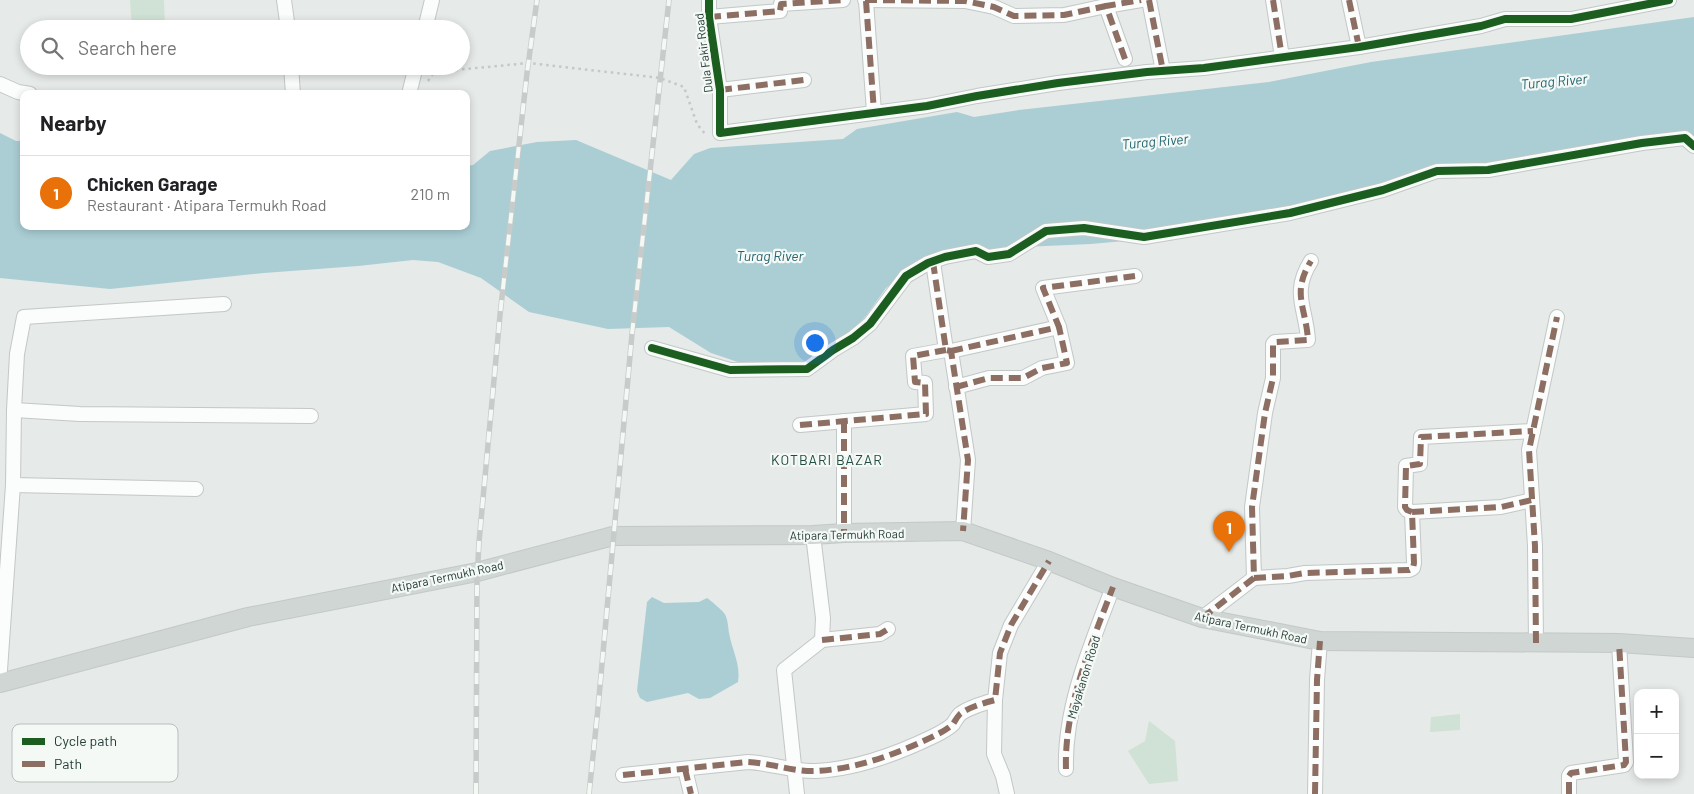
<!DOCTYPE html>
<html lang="en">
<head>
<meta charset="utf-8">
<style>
  body { margin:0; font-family:Barlow,sans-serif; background:#f2f2f2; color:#202124 }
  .controls { position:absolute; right:15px; bottom:15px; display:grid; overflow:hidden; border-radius:10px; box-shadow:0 2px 8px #0003 }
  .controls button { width:45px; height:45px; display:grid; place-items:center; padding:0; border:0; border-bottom:1px solid #e0e0e0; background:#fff; color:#202124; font:25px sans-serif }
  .you { position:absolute; left:814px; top:342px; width:18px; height:18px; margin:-12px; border:4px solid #fff; border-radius:50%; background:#1a73e8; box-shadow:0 0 0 8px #1a73e833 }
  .badge { display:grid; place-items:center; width:32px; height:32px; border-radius:50%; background:#1a73e8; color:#fff; font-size:16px; font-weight:700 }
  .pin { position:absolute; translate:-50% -41px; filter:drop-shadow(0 1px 2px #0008) }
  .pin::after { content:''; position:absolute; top:26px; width:18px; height:15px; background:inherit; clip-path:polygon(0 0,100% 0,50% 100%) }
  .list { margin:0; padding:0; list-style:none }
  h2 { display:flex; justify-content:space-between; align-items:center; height:65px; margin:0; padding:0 20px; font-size:21px }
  h2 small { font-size:16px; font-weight:400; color:#757577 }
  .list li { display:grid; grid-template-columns:32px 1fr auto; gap:15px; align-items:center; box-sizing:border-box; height:75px; padding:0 20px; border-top:1px solid #e0e0e0 }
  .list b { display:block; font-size:19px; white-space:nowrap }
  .list p { margin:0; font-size:16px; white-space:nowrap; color:#757577 }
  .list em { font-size:16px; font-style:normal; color:#757577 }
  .icon { flex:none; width:28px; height:28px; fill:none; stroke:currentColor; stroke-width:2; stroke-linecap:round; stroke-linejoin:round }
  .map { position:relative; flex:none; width:1694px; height:794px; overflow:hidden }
  .search { position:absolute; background:#fff; box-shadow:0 2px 8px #0003; left:20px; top:20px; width:450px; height:55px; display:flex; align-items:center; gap:12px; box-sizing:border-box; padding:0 18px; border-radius:28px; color:#757577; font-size:19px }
  .panel { position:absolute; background:#fff; box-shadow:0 2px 8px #0003; left:20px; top:90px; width:450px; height:140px; border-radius:10px }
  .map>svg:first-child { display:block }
  .green { fill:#d0e2d5 }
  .water { fill:#aaced4 }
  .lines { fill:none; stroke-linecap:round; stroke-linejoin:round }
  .minor-casing { stroke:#c3c7c5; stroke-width:16 }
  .major-casing { stroke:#c2c9c7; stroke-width:20 }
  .path { stroke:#c2cac6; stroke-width:2.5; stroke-dasharray:2.5 4; stroke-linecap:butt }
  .minor { stroke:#fbfcfc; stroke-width:14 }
  .major { stroke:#cfd6d4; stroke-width:18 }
  .rail-casing { stroke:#c7cbca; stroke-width:5.5 }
  .rail { stroke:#f4f9f6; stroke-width:4; stroke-dasharray:11; stroke-linecap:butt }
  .quiet { stroke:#8d6e63; stroke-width:6; stroke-dasharray:12 6; stroke-linecap:butt }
  .cycleway-casing { stroke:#f4f9f6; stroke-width:11 }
  .cycleway { stroke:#1b5e20; stroke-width:8 }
  .labels { text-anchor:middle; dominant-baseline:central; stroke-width:4.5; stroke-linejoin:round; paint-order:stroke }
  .street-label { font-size:12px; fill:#253c36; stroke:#f4f9f6 }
  .water-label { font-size:14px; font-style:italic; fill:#246572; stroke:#f4f9f6 }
  .neighbourhood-label { font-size:14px; letter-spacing:1px; fill:#224c42; stroke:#f4f9f6 }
  .key { fill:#f4f9f6; stroke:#b6c0bc; stroke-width:1 }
  .key-label { font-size:14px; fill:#253c36 }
</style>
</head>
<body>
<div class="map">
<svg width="1694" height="794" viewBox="0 0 1694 794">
  <rect width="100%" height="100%" fill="#e6eae8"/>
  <g class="green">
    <path d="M130,0H164L165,29H132Z"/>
    <path d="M134,66H167V71L134,72Z"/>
    <path d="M1460,714V730L1430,732L1431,717Z"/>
    <path d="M1149,721L1175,741L1178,781L1149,784L1128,751L1145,741Z"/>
  </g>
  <g class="water">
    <path d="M1694,17V135L1423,180L1190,235L1091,244L1001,248L954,253L913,267L886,288L866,316L819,364L780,376L711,353L669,327L608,329L529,312L481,278L438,262L413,260L358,266L264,273L110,289L0,278V133L16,141H24V226H466V166L473,165L490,151L537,142L576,140L671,180L694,154L710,148L843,139L857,129L957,112L974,117L1019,110L1269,82L1371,62Z"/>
    <path d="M652,597L664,603L699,602L707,598C710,600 722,610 724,613C728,618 728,627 729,633C732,650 741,665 738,682L710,698L699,699L688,693L647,702L640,698L637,691L647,602Z"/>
  </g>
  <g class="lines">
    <g class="minor-casing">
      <g id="minor">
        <path d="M284,0L288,29"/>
        <path d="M709,0V17L720,90V133L927,106L977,96L1058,83L1147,72L1204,68L1359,47L1481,26L1505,19H1571L1669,0"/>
        <path d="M865,0L965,1L994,7L1014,16L1064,15L1106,6"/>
        <path d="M1149,0L1163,71"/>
        <path d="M1273,0L1282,57"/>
        <path d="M1349,0L1359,47"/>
        <path d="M866,1L874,112"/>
        <path d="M709,17L780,11L781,4L843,0"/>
        <path d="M425,29L432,0"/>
        <path d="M1125,59L1106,6L1141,0"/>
        <path d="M291,66L293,94"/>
        <path d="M0,84L18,92L30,94"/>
        <path d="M720,90L804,80"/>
        <path d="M409,94L416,66"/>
        <path d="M933,262L946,350L951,351L968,460L963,531"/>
        <path d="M652,348L730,370L807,369L833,350L853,338L870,324L906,276L928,263L945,257L976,251L988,257L1009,254L1046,231L1084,228L1144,237L1290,213L1383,190L1437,171L1488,170L1642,143L1685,138L1694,146"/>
        <path d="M951,351L1059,327L1043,288L1135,276"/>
        <path d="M956,387L989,378H1023L1042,368L1067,363L1059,327"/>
        <path d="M14,410L80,414L311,416"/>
        <path d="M844,421V533"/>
        <path d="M800,425L926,414L925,383L915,382L913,356L946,350"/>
        <path d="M13,485L196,489"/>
        <path d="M1412,512L1407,510L1405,507L1406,466L1420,464L1421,437L1533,431"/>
        <path d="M1254,578L1288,576L1305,573L1409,570L1413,568L1414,563L1412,512L1501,507L1532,500"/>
        <path d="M1202,618L1254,578L1252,507L1265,413L1273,378V344L1275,342L1308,340C1306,307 1291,293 1311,261"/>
        <path d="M822,640L880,634L888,629"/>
        <path d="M1536,643L1535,546L1529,450L1557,317"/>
        <path d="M0,670L13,485L14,410L17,354L24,317L224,304"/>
        <path d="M995,700L994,754L1003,776L1007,794"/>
        <path d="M685,769L691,794"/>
        <path d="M1066,769C1064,707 1091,645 1113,587"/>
        <path d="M623,775L748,762C771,763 793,772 816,771C857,769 897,754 934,736C940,733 948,729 953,724C955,721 957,717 960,714C969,707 984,703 995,700L1000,653L1011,625L1049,561"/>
        <path d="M797,794L784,670L822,640L823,618L813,535"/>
        <path d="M1315,794L1317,680L1320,641"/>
        <path d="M1569,794V776L1571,773L1624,765L1626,762L1619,643"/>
      </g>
    </g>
    <g class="major-casing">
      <path id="major" d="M0,683L248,617L477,572L613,536L813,535L844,533L963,531L1049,561L1113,587L1202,618L1320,641L1619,643L1694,648"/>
    </g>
    <path class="path" d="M428,81L434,72L529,63L660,78L684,87L697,124L706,135"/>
    <use href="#minor" class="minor"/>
    <use href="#major" class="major"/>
    <g class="rail-casing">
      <g id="rail">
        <path d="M476,794L477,581L479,542L500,315L527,73L537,0"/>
        <path d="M589,794L598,708L632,334L669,0"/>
      </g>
    </g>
    <use href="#rail" class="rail"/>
    <g class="quiet">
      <path d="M865,0L965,1L994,7L1014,16L1064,15L1106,6"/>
      <path d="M1149,0L1163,71"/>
      <path d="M1273,0L1282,57"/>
      <path d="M1349,0L1359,47"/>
      <path d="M866,1L874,112"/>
      <path d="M709,17L780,11L781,4L843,0"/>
      <path d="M1125,59L1106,6L1141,0"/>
      <path d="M720,90L804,80"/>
      <path d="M933,262L946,350L951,351L968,460L963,531"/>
      <path d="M951,351L1059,327L1043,288L1135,276"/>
      <path d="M956,387L989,378H1023L1042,368L1067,363L1059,327"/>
      <path d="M844,421V533"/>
      <path d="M800,425L926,414L925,383L915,382L913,356L946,350"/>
      <path d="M1412,512L1407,510L1405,507L1406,466L1420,464L1421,437L1533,431"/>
      <path d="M1254,578L1288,576L1305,573L1409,570L1413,568L1414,563L1412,512L1501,507L1532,500"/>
      <path d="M1202,618L1254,578L1252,507L1265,413L1273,378V344L1275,342L1308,340C1306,307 1291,293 1311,261"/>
      <path d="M822,640L880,634L888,629"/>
      <path d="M1536,643L1535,546L1529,450L1557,317"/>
      <path d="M685,769L691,794"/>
      <path d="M1066,769C1064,707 1091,645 1113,587"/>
      <path d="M623,775L748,762C771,763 793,772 816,771C857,769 897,754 934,736C940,733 948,729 953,724C955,721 957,717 960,714C969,707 984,703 995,700L1000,653L1011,625L1049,561"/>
      <path d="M1315,794L1317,680L1320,641"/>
      <path d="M1569,794V776L1571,773L1624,765L1626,762L1619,643"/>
    </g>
    <g class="cycleway-casing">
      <g id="cycleway">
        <path d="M709,0V17L720,90V133L927,106L977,96L1058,83L1147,72L1204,68L1359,47L1481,26L1505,19H1571L1669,0"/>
        <path d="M652,348L730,370L807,369L833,350L853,338L870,324L906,276L928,263L945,257L976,251L988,257L1009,254L1046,231L1084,228L1144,237L1290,213L1383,190L1437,171L1488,170L1642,143L1685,138L1694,146"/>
      </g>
    </g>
    <use href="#cycleway" class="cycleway"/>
  </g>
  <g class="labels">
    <g class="street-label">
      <text transform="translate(703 53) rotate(-97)">Dula Fakir Road</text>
      <text transform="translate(847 534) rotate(-1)">Atipara Termukh Road</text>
      <text transform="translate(447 576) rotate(-12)">Atipara Termukh Road</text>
      <text transform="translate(1251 627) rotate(12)">Atipara Termukh Road</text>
      <text transform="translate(1083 677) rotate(-73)">Mayakanon Road</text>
    </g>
    <g class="water-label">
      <text transform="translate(1554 81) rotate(-5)">Turag River</text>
      <text transform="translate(1155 141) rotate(-5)">Turag River</text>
      <text x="770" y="255">Turag River</text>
    </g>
    <g class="neighbourhood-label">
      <text x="827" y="459">KOTBARI BAZAR</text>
    </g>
  </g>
  <rect x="12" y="724" width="166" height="58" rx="8" class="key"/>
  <rect x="22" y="738" width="23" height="7" fill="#1b5e20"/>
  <rect x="22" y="761" width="23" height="6" fill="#8d6e63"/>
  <g class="key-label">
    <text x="54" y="746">Cycle path</text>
    <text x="54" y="769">Path</text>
  </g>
</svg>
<div class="controls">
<button>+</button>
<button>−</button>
</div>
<div class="you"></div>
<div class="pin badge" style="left:1229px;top:552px;background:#e8710a">1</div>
<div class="search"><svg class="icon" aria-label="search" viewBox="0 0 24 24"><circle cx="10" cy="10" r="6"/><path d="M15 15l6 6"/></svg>Search here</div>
<section class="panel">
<h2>Nearby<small></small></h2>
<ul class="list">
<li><span class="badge" style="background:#e8710a">1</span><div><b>Chicken Garage</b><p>Restaurant · Atipara Termukh Road</p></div><em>210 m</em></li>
</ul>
</section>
</div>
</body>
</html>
